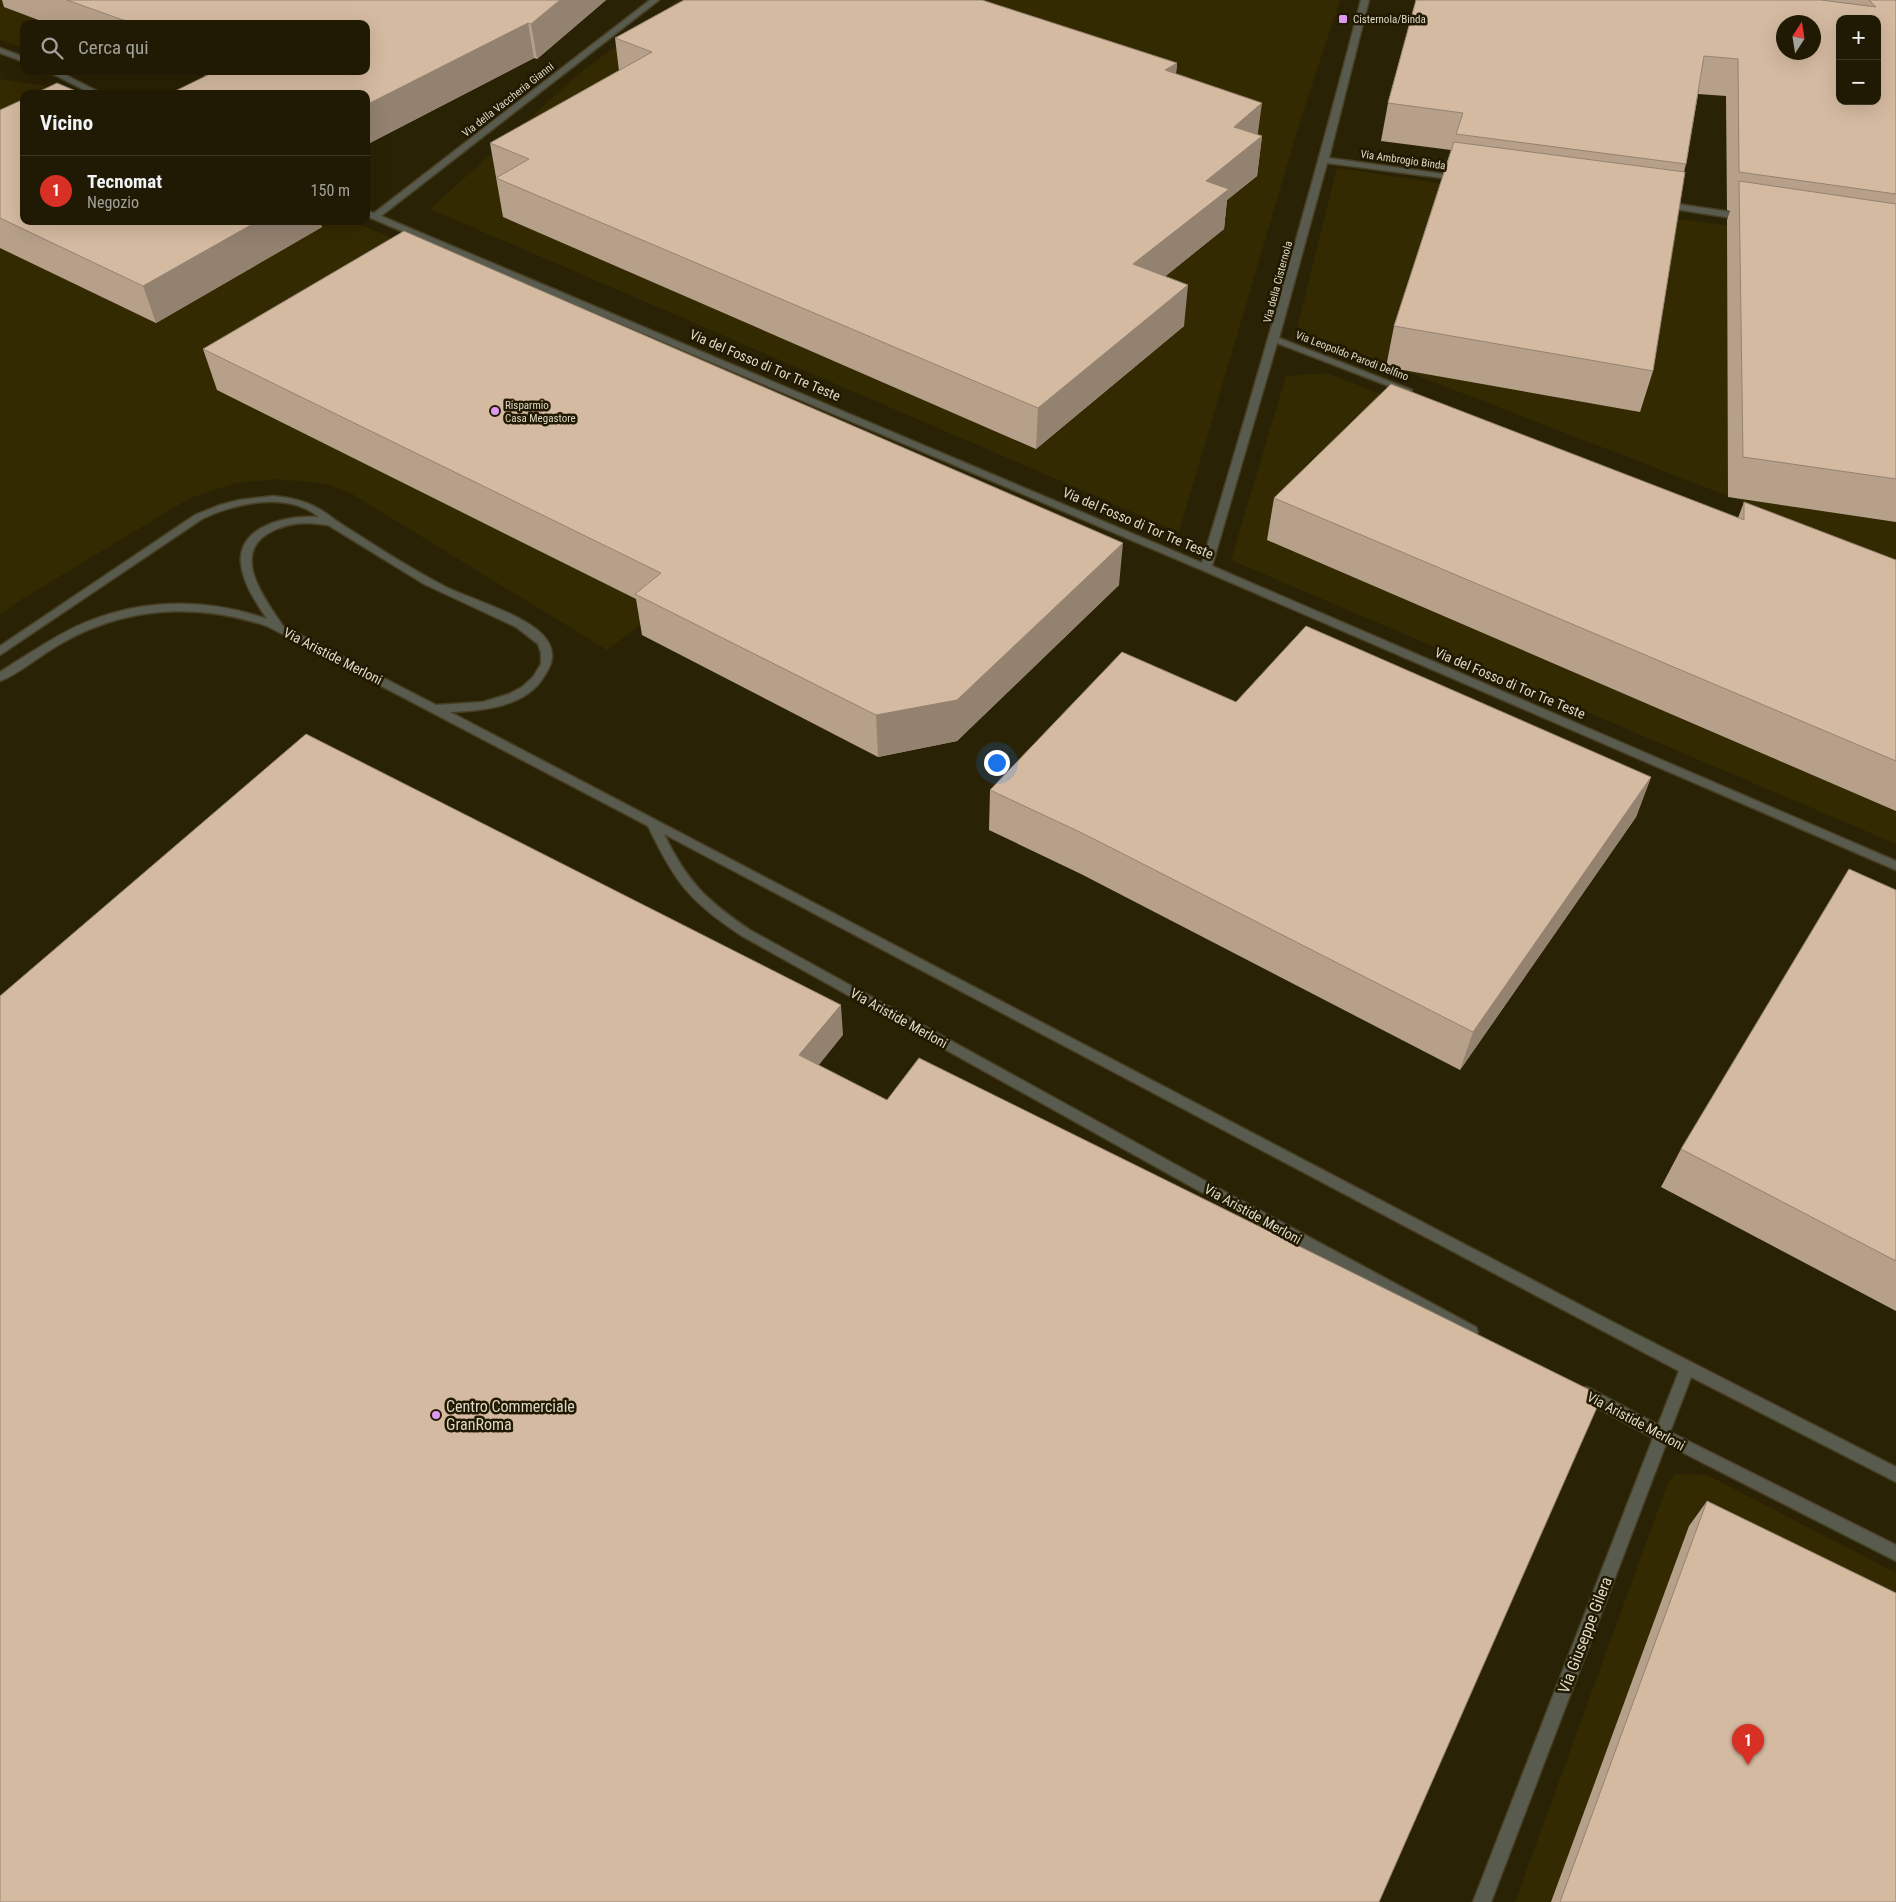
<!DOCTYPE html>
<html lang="it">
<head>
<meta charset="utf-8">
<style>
  body { margin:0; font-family:"Roboto Condensed",sans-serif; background:#2d2713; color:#f1f3f6 }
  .controls { position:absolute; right:15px; top:15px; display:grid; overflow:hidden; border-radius:10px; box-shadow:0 5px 20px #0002 }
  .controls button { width:45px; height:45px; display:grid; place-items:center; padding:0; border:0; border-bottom:1px solid #3d3826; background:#201a04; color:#f1f3f6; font:25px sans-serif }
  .compass { position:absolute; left:1776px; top:15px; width:45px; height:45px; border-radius:50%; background:#201a04; box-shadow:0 5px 20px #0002; rotate:12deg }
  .you { position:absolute; left:996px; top:762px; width:18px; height:18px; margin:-12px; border:4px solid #fff; border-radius:50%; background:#1a73e8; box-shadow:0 0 0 8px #1a73e833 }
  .badge { display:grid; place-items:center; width:32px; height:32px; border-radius:50%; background:#d93025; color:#fff; font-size:16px; font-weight:700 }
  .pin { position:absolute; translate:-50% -41px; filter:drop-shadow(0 1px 2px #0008) }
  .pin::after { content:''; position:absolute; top:26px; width:18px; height:15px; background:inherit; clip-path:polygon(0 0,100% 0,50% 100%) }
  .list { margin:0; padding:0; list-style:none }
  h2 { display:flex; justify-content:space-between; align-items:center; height:65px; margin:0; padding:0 20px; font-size:21px }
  h2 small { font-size:16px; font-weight:400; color:#a2a19a }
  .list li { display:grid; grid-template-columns:32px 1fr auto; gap:15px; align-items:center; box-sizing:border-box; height:70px; padding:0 20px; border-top:1px solid #3d3826 }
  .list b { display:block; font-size:19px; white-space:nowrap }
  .list p { margin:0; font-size:16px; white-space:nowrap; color:#a2a19a }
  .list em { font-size:16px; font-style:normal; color:#a2a19a }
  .icon { flex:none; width:28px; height:28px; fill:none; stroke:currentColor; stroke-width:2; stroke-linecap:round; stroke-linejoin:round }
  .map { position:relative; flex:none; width:1896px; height:1902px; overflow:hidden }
  .search { position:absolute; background:#201a04; box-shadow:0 5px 20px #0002; left:20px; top:20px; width:350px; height:55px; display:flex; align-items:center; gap:12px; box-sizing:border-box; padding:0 18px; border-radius:10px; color:#a2a19a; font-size:19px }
  .panel { position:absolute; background:#201a04; box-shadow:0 5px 20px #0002; left:20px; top:90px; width:350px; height:135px; border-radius:10px }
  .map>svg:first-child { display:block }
  .built { fill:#342a02 }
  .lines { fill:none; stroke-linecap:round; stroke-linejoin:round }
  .minor-casing { stroke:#473f24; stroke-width:3 }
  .minor { fill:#585b4e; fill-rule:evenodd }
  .wall { fill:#b6a08a }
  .shaded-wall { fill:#948270 }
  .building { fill:#d4baa0; stroke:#948270; fill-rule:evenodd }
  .poi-dot { fill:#de98f2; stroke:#211900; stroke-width:2 }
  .labels { text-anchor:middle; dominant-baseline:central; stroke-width:5; stroke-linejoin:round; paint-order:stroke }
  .far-poi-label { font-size:11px; fill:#ded9c8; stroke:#211900; text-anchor:start }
  .far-street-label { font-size:11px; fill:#ded9c8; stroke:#211900 }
  .street-label { font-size:14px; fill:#ded9c8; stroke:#211900 }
  .near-poi-label { font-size:16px; fill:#ded9c8; stroke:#211900; text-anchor:start }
  .near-street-label { font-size:16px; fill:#ded9c8; stroke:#211900 }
</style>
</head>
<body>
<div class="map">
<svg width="1896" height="1902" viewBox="0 0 1896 1902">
  <rect width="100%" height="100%" fill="#2a2205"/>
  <g class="built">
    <path d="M0,0H118L77,24H24V49L0,40Z"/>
    <path d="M678,0H1340L1301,118L1179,532L430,209L581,72Z"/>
    <path d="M0,79L52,87L67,94H24V221H353L871,451L607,650L352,494L326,484L277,479L236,483L190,498L22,599L0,615Z"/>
    <path d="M1337,168L1896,251V561L1297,329Z"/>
    <path d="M1327,373L1896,595V844L1231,560L1286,376Z"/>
    <path d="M1675,1474L1707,1475L1896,1573V1902H1515L1668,1483Z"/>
  </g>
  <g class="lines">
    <g class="minor-casing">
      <g id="minor">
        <path d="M650,0H659L381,216L1202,563C1258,376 1312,189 1361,0H1369L1329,158L1458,176L1462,178L1458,180L1327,163L1279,338L1412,390L1407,393L1404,392L1277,343L1212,566L1896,861V870L1202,570L366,216V211L374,213Z"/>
        <path d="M0,48L24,57V62L0,53Z"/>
        <path d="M47,71H58L103,94H92Z"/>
        <path d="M1664,202L1745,214L1749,217L1745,220L1661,207V203Z"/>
        <path d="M273,496C297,498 316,504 335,520C371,543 407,567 446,587C473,600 530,616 547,640C556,654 552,665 543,678C525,707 481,711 450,712L1605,1318L1896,1467V1482L1691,1377L1670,1432L1896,1545V1561L1666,1444L1491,1902H1473L1653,1438L1581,1399L1579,1394L1581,1389L1586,1387L1591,1389L1658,1425L1679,1371L664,834C687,882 707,901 750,930L1229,1194L1476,1327L1478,1332L1476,1337L1471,1338L1466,1337L1219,1202L742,936C689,901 675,882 648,826L267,626C197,603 127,606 62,643C45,652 16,676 0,681V672C25,656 49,640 75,627C137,598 204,597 267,619C256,602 243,584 241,563C238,524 291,515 319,517C287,491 235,503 202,519L0,655V646L195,515L220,505L239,500ZM308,523L328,525L424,584L516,627L538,644L541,653V664L533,677L522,687L509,694L483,702L436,705L283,626C267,602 231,557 267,534C280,526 293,523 308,523Z"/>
      </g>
    </g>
    <use href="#minor" class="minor"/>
  </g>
  <g class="wall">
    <path d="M2,0H606L537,59L534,58L366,145V94L207,76L191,71H366V24H49L4,7Z"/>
    <path d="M1416,0H1896V522L1728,497L1727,220L1730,211L1727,210L1726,96L1698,94L1686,164L1684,172L1653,371L1640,412L1386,367L1394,326L1451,150L1381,141L1388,103Z"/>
    <path d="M615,38L1177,63L1176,74L1258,135L1262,136L1257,176L1227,200L1224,229L1165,276L1184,326L1036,449L503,217L490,143L619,71Z"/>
    <path d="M0,110L322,227L156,323L0,248Z"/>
    <path d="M203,349L1119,585L957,741L878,757L642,635L636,599L217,390Z"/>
    <path d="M1274,498L1738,518L1744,502L1896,560V811L1267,540Z"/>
    <path d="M1236,702L1651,777L1636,817L1460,1070L1081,874L989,830L990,790Z"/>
    <path d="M1896,890V1311L1661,1187L1681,1149Z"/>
    <path d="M1707,1501L1896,1902H1551L1689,1526Z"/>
  </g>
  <g class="shaded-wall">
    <path d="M560,0H606L537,59L531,24Z"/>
    <path d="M528,23L534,58L366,145V105Z"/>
    <path d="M1177,63L1173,101L1165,70Z"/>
    <path d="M1262,103L1257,140L1262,136L1257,176L1227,200L1224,229L1130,305L1133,264L1206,181L1234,127Z"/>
    <path d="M258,221H320L322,227L156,323L143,286Z"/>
    <path d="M1188,285L1184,326L1036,449L1038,408Z"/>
    <path d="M1123,543L1119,585L957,741L878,757L876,715Z"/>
    <path d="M1651,777L1636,817L1460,1070L1473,1032Z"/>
    <path d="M841,1005L843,1035L802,1086L799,1055Z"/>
  </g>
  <g class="building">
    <path d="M67,0H560L531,24L528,23L366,105V94H169L216,71H366V24H137L120,19Z"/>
    <path d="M684,0H982L1177,63L1165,70L1262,103L1234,127L1262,136L1206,181L1229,189L1133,264L1188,285L1038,408L496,178L529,159L490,143L652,52L615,38Z"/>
    <path d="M1416,0H1821L1876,7L1869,0H1896V194L1739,172L1738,59L1704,56L1686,164L1456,134L1463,113L1388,103ZM1840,19H1877V101H1840ZM1784,22H1814V52H1784Z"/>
    <path d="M57,83L83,94H34Z"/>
    <path d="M24,99V221H258L143,286L0,218V110Z"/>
    <path d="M1454,142L1685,172L1653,371L1394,326Z"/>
    <path d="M1739,181L1896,204V479L1743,457Z"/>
    <path d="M404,231L1123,543L957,700L876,715L635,594L661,573L203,349Z"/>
    <path d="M1391,384L1744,520V502L1896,560V761L1274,498Z"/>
    <path d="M1306,626L1651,777L1473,1032L1084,834L990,790L1122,652L1236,702Z"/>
    <path d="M306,734L841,1005L799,1055L887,1100L919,1058L1602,1396L1379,1902H0V996Z"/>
    <path d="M1849,869L1896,890V1261L1681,1149Z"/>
    <path d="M1707,1501L1896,1593V1902H1560Z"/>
  </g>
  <g class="poi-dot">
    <rect x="1338" y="14" width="10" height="10" rx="2.5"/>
    <circle cx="495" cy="411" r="5"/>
    <circle cx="436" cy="1415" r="5"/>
  </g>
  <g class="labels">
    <g class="far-poi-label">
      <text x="1353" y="19">Cisternola/Binda</text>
      <text x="505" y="405">Risparmio<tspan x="505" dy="13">Casa Megastore</tspan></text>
    </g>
    <g class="far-street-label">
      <text transform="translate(508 100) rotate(-38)">Via della Vaccheria Gianni</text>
      <text transform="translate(1403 160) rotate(8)">Via Ambrogio Binda</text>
      <text transform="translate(1278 282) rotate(-75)">Via della Cisternola</text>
      <text transform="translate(1352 356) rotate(21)">Via Leopoldo Parodi Delfino</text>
    </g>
    <g class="street-label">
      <text transform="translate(765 365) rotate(23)">Via del Fosso di Tor Tre Teste</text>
      <text transform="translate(1138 523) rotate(23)">Via del Fosso di Tor Tre Teste</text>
      <text transform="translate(333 656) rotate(27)">Via Aristide Merloni</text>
      <text transform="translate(1510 683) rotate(23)">Via del Fosso di Tor Tre Teste</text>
      <text transform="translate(899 1018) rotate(29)">Via Aristide Merloni</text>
      <text transform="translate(1253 1214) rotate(29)">Via Aristide Merloni</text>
      <text transform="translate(1636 1421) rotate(28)">Via Aristide Merloni</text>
    </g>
    <g class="near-poi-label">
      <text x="446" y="1406">Centro Commerciale<tspan x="446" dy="18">GranRoma</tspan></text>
    </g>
    <g class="near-street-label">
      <text transform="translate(1585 1635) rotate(-69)">Via Giuseppe Gilera</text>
    </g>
  </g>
</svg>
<div class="controls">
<button>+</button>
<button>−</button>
</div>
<svg class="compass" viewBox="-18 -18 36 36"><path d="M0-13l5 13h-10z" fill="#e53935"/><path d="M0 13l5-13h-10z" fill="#a2a19a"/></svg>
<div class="you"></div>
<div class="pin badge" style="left:1748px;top:1765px">1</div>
<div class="search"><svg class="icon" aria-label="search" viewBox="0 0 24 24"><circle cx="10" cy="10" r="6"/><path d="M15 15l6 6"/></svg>Cerca qui</div>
<section class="panel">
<h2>Vicino<small></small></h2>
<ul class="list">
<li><span class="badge">1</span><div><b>Tecnomat</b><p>Negozio</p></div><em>150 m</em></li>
</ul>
</section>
</div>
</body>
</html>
